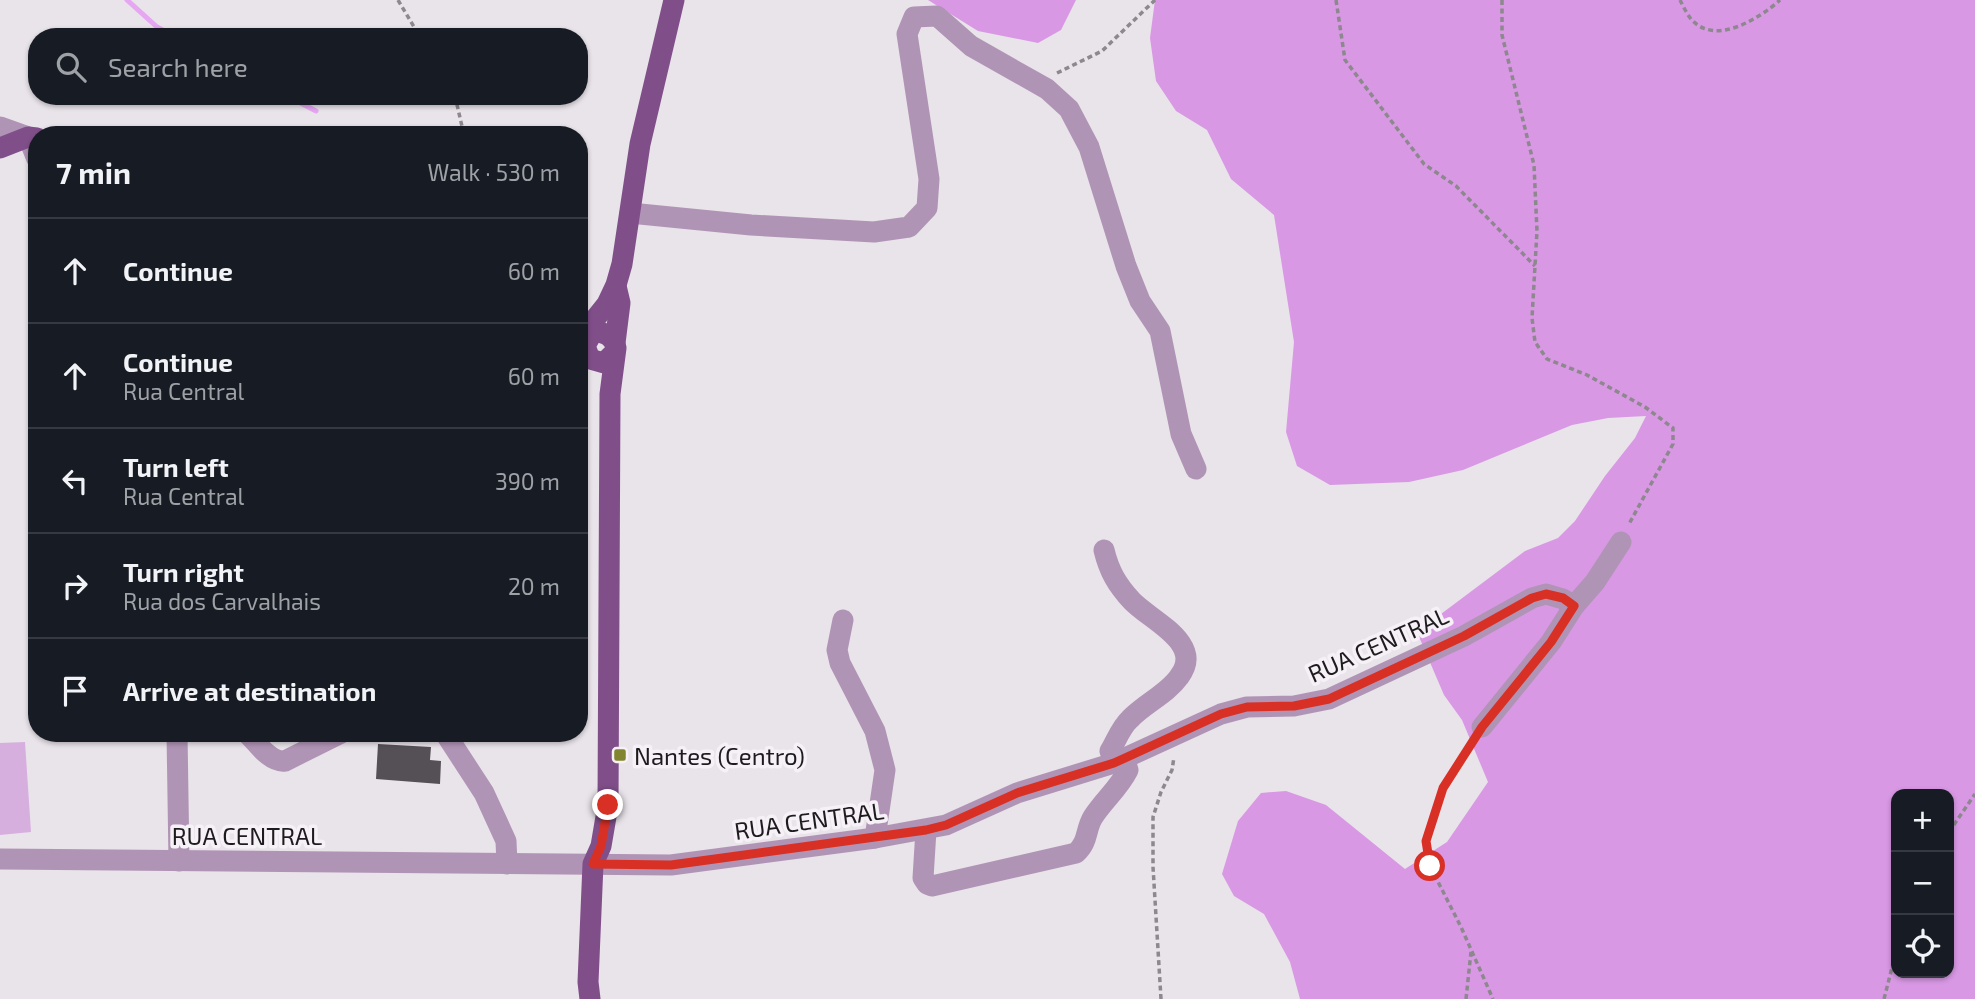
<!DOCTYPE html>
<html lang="en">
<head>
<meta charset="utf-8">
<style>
  body { margin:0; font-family:"Exo 2",sans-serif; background:#20242c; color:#f1f3f6 }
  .controls { position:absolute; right:21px; bottom:21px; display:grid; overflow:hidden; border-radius:14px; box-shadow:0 2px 5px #0004 }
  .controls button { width:63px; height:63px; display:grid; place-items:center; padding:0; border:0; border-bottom:2px solid #363941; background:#171b24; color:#f1f3f6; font:35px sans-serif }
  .stop { position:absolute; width:21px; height:21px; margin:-16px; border:5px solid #d93025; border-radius:50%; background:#fff }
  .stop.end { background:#d93025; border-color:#fff; box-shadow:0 2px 7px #0008 }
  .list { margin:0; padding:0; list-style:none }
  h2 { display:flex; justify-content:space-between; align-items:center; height:91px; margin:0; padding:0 28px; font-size:30px }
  h2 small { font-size:23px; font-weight:400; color:#9ea1a6 }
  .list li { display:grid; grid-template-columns:46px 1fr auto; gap:21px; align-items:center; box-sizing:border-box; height:105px; padding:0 28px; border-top:2px solid #363941 }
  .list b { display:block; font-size:26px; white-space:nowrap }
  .list p { margin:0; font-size:23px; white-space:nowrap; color:#9ea1a6 }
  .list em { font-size:23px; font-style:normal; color:#9ea1a6 }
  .icon { flex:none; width:38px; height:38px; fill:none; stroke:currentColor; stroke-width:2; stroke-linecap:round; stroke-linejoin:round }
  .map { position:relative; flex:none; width:1975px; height:999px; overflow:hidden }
  .search { position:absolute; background:#171b24; box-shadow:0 2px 5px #0004; left:28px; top:28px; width:560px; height:77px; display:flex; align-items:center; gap:18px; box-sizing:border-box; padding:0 24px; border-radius:28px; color:#9ea1a6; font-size:26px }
  .panel { position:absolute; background:#171b24; box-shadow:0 2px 5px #0004; left:28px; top:126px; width:560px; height:616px; border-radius:28px }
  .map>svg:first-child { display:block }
  .green { fill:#d7afdf }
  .forest { fill:#d898e4; fill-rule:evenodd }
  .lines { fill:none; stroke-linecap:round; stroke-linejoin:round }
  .stream { stroke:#e6a6f2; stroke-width:5 }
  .building { fill:#555055 }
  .path { stroke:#8c888d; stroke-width:3.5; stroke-dasharray:5 3.5; stroke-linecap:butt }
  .minor { stroke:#b094b5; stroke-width:21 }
  .major { stroke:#804f8a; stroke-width:21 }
  .route { stroke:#d93025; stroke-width:9 }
  .poi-dot { fill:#82852f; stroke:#f6f0f7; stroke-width:2.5 }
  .labels { text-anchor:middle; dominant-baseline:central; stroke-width:7; stroke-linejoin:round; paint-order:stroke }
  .street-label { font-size:24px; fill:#1d1b1d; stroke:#f6f0f7 }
  .poi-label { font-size:24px; fill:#1d1b1d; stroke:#f6f0f7; text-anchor:start }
</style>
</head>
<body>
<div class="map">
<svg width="1975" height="999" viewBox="0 0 1975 999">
  <rect width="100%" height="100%" fill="#e9e3ea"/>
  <path class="green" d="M25,742L31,832L0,835V743Z"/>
  <g class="forest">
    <path d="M928,0H1076L1061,30L1038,43L978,31Z"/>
    <path d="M1155,0H1975V999H1300L1290,962L1264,914L1234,896L1222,874L1238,821L1261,793L1286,791L1326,805L1405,869L1447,842L1488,782L1462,720L1444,695L1417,632L1525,551L1558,538L1575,521L1605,476L1635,438L1646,416L1608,418L1572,425L1463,470L1409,482L1330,485L1297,466L1286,432L1294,342L1274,215L1231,179L1207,130L1176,111L1156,81L1150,38ZM1896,794H1949V973H1896Z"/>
  </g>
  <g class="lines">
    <g class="stream">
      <path d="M127,0L157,27L176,37"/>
      <path d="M287,96L316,111"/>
    </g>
  </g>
  <path class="building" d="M378,744L431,747L430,760L441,761L440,784L376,779Z"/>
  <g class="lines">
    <g class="path">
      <path d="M398,0L420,37"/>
      <path d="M1336,0L1345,60L1424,164L1456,186L1535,266"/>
      <path d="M1502,0V35L1534,165L1537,231L1532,318L1535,342L1547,359L1587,375L1645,407L1673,428V444L1629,524"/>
      <path d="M1680,0C1683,6 1687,14 1691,19C1715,47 1760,18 1780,0"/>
      <path d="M1057,73L1102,51L1155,0"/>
      <path d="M455,96L464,135"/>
      <path d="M1472,743L1443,788L1426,841L1430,866L1461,927L1493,999"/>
      <path d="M1949,832L1975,794"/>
      <path d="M1161,999L1153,867V817L1161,792L1172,770L1174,757"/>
      <path d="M1466,999L1471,952"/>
      <path d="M1884,999L1896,952"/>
    </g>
    <g class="minor">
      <path d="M0,127L28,137L37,159"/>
      <path d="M630,213L751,225L874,232L909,227L927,208L929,179L907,34L914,17L937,16L971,46L1047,89L1069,109L1089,147L1126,266L1140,301L1160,331L1181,434L1196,469"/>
      <path d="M1104,550C1109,571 1117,585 1132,601C1151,621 1205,643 1179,677C1167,694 1144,704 1130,719C1121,727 1116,741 1110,751L1114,763"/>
      <path d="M843,620L837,650L840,663L875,731L885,770L875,838"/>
      <path d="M1482,727L1551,642L1574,606L1595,582L1621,542"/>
      <path d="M177,733L179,861"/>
      <path d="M247,733C257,743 270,763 285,761L341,733"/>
      <path d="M445,733L484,793L506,841L507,864"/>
      <path d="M926,830L923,878L927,884L932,886L1076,853C1089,841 1085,830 1093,817C1104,800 1119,788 1128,770L1124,758"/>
      <path d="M0,859L671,865L875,838L946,825L1017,793L1114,763L1221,714L1247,707L1294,706L1329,699L1464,636L1532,598L1546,594L1563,599L1574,606"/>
    </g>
    <g class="major">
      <path d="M0,148L28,137L37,138"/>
      <path d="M587,329C600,333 613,332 616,348L610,394L608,805L601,846L593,864L588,982L590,999"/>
      <path d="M591,335L585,346L590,359L604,363L614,353"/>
      <path d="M615,343L620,303L616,286"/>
      <path d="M585,346L587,329L607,304L616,285L622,264L640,144L674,0"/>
    </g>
  </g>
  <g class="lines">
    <path class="route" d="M608,805L601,846L593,864L671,865L926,830L946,825L1017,793L1114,763L1221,714L1247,707L1294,706L1329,699L1464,636L1532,598L1546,594L1563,598L1574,606L1551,642L1482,727L1443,788L1426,841L1430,866"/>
  </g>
  <rect class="poi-dot" x="613" y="748" width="14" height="14" rx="3.5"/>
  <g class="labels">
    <g class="street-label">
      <text transform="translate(1378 644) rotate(-24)">RUA CENTRAL</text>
      <text transform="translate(809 820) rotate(-8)">RUA CENTRAL</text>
      <text x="247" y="835">RUA CENTRAL</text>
    </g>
    <g class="poi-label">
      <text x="634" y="755">Nantes (Centro)</text>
    </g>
  </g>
</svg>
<div class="controls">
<button>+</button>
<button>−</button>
<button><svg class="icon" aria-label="locate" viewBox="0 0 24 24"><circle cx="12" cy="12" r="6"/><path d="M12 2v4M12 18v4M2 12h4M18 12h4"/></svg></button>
</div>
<div class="stop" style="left:1430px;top:866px"></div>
<div class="stop end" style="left:608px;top:805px"></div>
<div class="search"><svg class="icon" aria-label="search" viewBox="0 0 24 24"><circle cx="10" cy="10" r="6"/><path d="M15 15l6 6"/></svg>Search here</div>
<section class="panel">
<h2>7 min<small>Walk · 530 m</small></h2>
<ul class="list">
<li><svg class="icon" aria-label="ahead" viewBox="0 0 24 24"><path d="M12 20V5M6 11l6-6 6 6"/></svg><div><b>Continue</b></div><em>60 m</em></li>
<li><svg class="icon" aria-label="ahead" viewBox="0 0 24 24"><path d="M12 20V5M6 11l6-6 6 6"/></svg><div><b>Continue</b><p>Rua Central</p></div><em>60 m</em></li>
<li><svg class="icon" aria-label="left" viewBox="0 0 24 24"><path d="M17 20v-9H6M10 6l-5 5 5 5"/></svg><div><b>Turn left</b><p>Rua Central</p></div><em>390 m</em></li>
<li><svg class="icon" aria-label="right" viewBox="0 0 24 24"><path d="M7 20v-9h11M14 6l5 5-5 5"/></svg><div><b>Turn right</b><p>Rua dos Carvalhais</p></div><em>20 m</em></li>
<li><svg class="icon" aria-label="arrive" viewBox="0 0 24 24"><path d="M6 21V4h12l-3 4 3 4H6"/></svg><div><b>Arrive at destination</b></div></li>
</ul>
</section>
</div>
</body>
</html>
